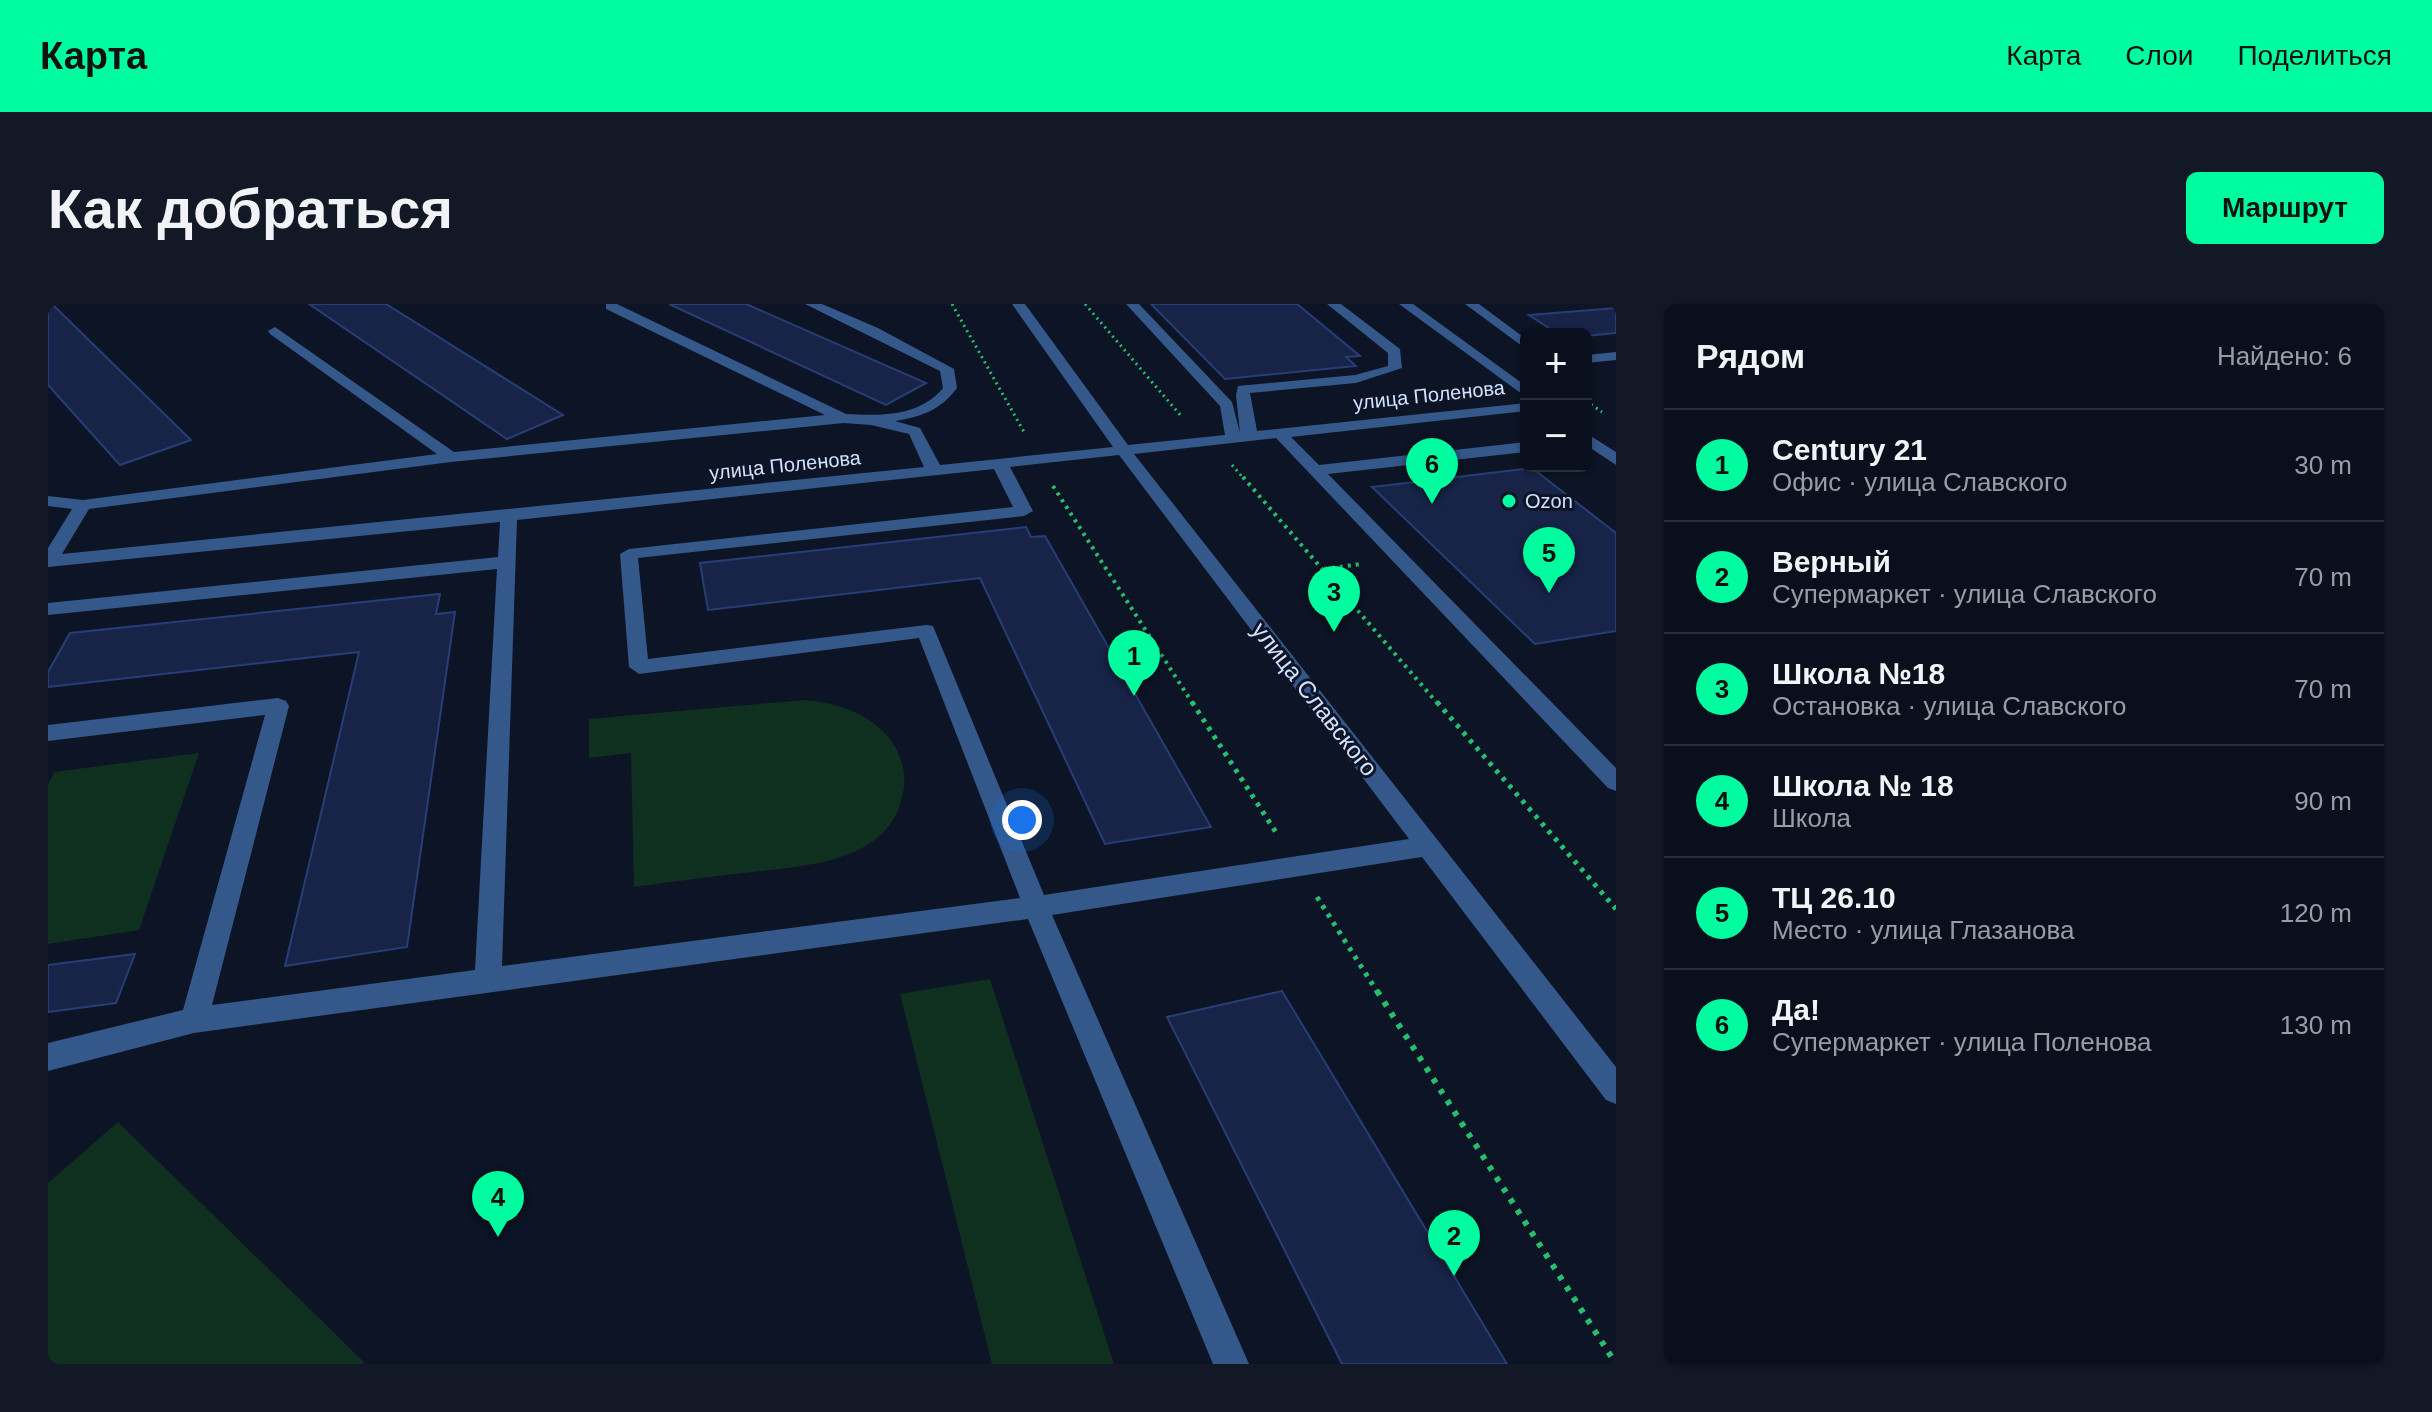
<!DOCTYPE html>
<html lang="ru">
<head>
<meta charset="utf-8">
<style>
  body { margin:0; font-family:Arial,sans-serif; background:#121825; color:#f1f3f6 }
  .controls { position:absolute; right:24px; top:24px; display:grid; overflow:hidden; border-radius:12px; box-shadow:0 2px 6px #0004 }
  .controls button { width:72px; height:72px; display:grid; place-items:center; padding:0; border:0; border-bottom:2px solid #292f3b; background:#090f1c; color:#f1f3f6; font:40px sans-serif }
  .you { position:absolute; left:974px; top:516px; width:28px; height:28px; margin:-20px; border:6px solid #fff; border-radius:50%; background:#1a73e8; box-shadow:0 0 0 12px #1a73e833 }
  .badge { display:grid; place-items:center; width:52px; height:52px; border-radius:50%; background:#00fc9e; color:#111; font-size:26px; font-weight:700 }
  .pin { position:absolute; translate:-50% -66px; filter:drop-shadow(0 2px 4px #0008) }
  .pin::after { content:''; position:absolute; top:42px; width:28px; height:24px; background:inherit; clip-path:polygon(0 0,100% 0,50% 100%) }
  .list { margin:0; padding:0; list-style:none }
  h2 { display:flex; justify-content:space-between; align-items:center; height:104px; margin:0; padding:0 32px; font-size:34px }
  h2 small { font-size:26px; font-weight:400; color:#999ca3 }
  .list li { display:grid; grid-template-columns:52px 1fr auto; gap:24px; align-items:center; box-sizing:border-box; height:112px; padding:0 32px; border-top:2px solid #292f3b }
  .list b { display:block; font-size:30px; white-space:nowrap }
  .list p { margin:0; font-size:26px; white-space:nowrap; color:#999ca3 }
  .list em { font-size:26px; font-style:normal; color:#999ca3 }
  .map { position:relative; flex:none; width:1568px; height:1060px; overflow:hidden; border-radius:12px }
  header { display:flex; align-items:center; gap:48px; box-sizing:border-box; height:112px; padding:0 40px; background:#00fc9e; color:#111 }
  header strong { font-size:38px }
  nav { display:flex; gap:44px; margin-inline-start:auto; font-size:28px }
  .intro { display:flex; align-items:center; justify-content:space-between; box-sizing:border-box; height:192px; padding:0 48px }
  h1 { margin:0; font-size:56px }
  .button { padding:20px 36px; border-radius:12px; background:#00fc9e; color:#111; font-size:28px; font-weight:700 }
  main { display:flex; gap:48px; padding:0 48px }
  aside { flex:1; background:#090f1c; border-radius:12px; box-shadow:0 2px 6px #0004 }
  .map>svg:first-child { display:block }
  .green { fill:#0f301f }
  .building { fill:#172448; stroke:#273d76; stroke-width:2 }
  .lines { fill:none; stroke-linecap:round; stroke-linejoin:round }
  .path-far3 { stroke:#24c06d; stroke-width:3; stroke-dasharray:2 4; stroke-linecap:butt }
  .path-far2 { stroke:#24c06d; stroke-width:4; stroke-dasharray:3 5; stroke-linecap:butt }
  .path-far1 { stroke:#24c06d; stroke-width:5; stroke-dasharray:4 6; stroke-linecap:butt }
  .path { stroke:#24c06d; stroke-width:6; stroke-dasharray:5 8; stroke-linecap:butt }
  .minor { fill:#335889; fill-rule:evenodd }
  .poi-dot { fill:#00fc9e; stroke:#0c1425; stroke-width:3 }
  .labels { text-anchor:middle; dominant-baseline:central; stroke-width:6; stroke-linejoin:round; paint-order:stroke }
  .far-street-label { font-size:20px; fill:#d1e1ff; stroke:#0c1425 }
  .far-poi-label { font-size:20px; fill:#d1e1ff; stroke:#0c1425; text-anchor:start }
  .street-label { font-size:24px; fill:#d1e1ff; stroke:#0c1425 }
</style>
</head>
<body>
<header>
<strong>Карта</strong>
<nav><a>Карта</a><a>Слои</a><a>Поделиться</a></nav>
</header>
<div class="intro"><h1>Как добраться</h1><a class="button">Маршрут</a></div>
<main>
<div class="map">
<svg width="1568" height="1060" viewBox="0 0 1568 1060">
  <rect width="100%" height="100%" fill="#0c1425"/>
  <g class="green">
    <path d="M757,396C791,399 827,411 846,441C856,458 859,475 854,493C839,562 749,562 695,569C659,573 622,578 586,583L583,449L541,454V415Z"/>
    <path d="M151,449L91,626L0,640V481L6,468Z"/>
    <path d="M942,675L1066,1060H944L852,690Z"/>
    <path d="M70,818L316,1058L315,1060H0V879Z"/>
  </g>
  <g class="building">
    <path d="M0,0H4L143,136L72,161L0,81Z"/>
    <path d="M261,0H338L515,111L459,135Z"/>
    <path d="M621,0H698L878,79L838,101Z"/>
    <path d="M1103,0H1249L1312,52L1298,53L1308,62L1177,75Z"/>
    <path d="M1568,4V29L1538,32L1510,30L1481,11Z"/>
    <path d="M1484,164L1568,229V327L1487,340L1324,183Z"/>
    <path d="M978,223L983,233L997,232L1163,523L1057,540L932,274L660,306L652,259Z"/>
    <path d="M392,290L388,310L407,308L359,643L237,662L311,348L0,383V368L22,329Z"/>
    <path d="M87,650L68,699L0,708V661Z"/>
    <path d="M1234,687L1406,972L1459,1060H1294L1119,713Z"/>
  </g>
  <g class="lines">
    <g class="path-far3">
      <path d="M904,0L976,128"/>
      <path d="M1037,0L1134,113"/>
      <path d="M1538,97L1554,108"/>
      <path d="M1184,161L1196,175"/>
    </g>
    <g class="path-far2">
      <path d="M1195,173L1390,400"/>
      <path d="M1005,182L1145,400"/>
      <path d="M1276,265L1313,260"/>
    </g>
    <g class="path-far1">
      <path d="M1144,398L1229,530"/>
      <path d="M1389,398L1568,605"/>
      <path d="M1269,593L1330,689"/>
    </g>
    <path class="path" d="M1329,687L1568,1060"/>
    <g class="minor">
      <path d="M558,0H569L798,110C830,112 872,113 895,84L892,67L757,0H774L830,24L906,65L909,84C893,106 873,113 847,117L872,124L892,161L1065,143L964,0H977L1080,141L1177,131L1172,102L1078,0H1091L1184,98L1192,129L1188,91L1190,82L1307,71L1340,62V49L1279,0H1293L1352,45L1354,64L1308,79L1202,89L1209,127L1478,99V107L1243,133L1271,161L1478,138V148L1280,170L1568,464V487L1560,484L1228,134L1086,150L1568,763V800L1558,796L1374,553L1004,611L1201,1060H1165L980,615L146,729L0,767V739L135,706L217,411L0,437V421L230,394L238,397L241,402L164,701L427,666L449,265L0,311V299L450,253L452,218L0,263V244L24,205L0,202V192L35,196L389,150L222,30L220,27L227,23L406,148L777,111L558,5ZM796,119L823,121L861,130L876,163L14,250L41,205L403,158ZM1071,151L1361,535L996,591L885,322L878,321L600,355L590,254L976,212L985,207L962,163ZM946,165L965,203L581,245L572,250L581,363L591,370L871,334L972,594L454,662L469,216Z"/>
      <path d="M1351,0H1365L1478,82V93Z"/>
      <path d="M1417,0H1431L1478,35V45Z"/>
      <path d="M1568,48V56L1538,59V51Z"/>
      <path d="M1538,129L1568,148V161L1538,141Z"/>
    </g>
  </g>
  <circle class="poi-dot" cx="1461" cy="197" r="8"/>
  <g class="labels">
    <g class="far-street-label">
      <text transform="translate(1381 91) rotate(-6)">улица Поленова</text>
      <text transform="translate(737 161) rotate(-6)">улица Поленова</text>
    </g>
    <g class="far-poi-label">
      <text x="1477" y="197">Ozon</text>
    </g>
    <g class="street-label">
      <text transform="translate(1267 395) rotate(52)">улица Славского</text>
    </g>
  </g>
</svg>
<div class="controls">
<button>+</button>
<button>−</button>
</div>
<div class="you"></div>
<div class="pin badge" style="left:1086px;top:392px">1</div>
<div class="pin badge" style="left:1406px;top:972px">2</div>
<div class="pin badge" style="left:1286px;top:328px">3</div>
<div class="pin badge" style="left:450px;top:933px">4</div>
<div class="pin badge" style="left:1501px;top:289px">5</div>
<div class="pin badge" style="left:1384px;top:200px">6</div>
</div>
<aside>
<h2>Рядом<small>Найдено: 6</small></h2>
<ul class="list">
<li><span class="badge">1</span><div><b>Century 21</b><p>Офис · улица Славского</p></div><em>30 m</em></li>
<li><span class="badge">2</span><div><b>Верный</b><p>Супермаркет · улица Славского</p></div><em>70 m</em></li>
<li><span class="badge">3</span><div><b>Школа №18</b><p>Остановка · улица Славского</p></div><em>70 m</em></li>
<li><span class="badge">4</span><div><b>Школа № 18</b><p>Школа</p></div><em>90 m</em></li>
<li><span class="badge">5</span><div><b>ТЦ 26.10</b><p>Место · улица Глазанова</p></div><em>120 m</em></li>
<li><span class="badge">6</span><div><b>Да!</b><p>Супермаркет · улица Поленова</p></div><em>130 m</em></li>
</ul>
</aside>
</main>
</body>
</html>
